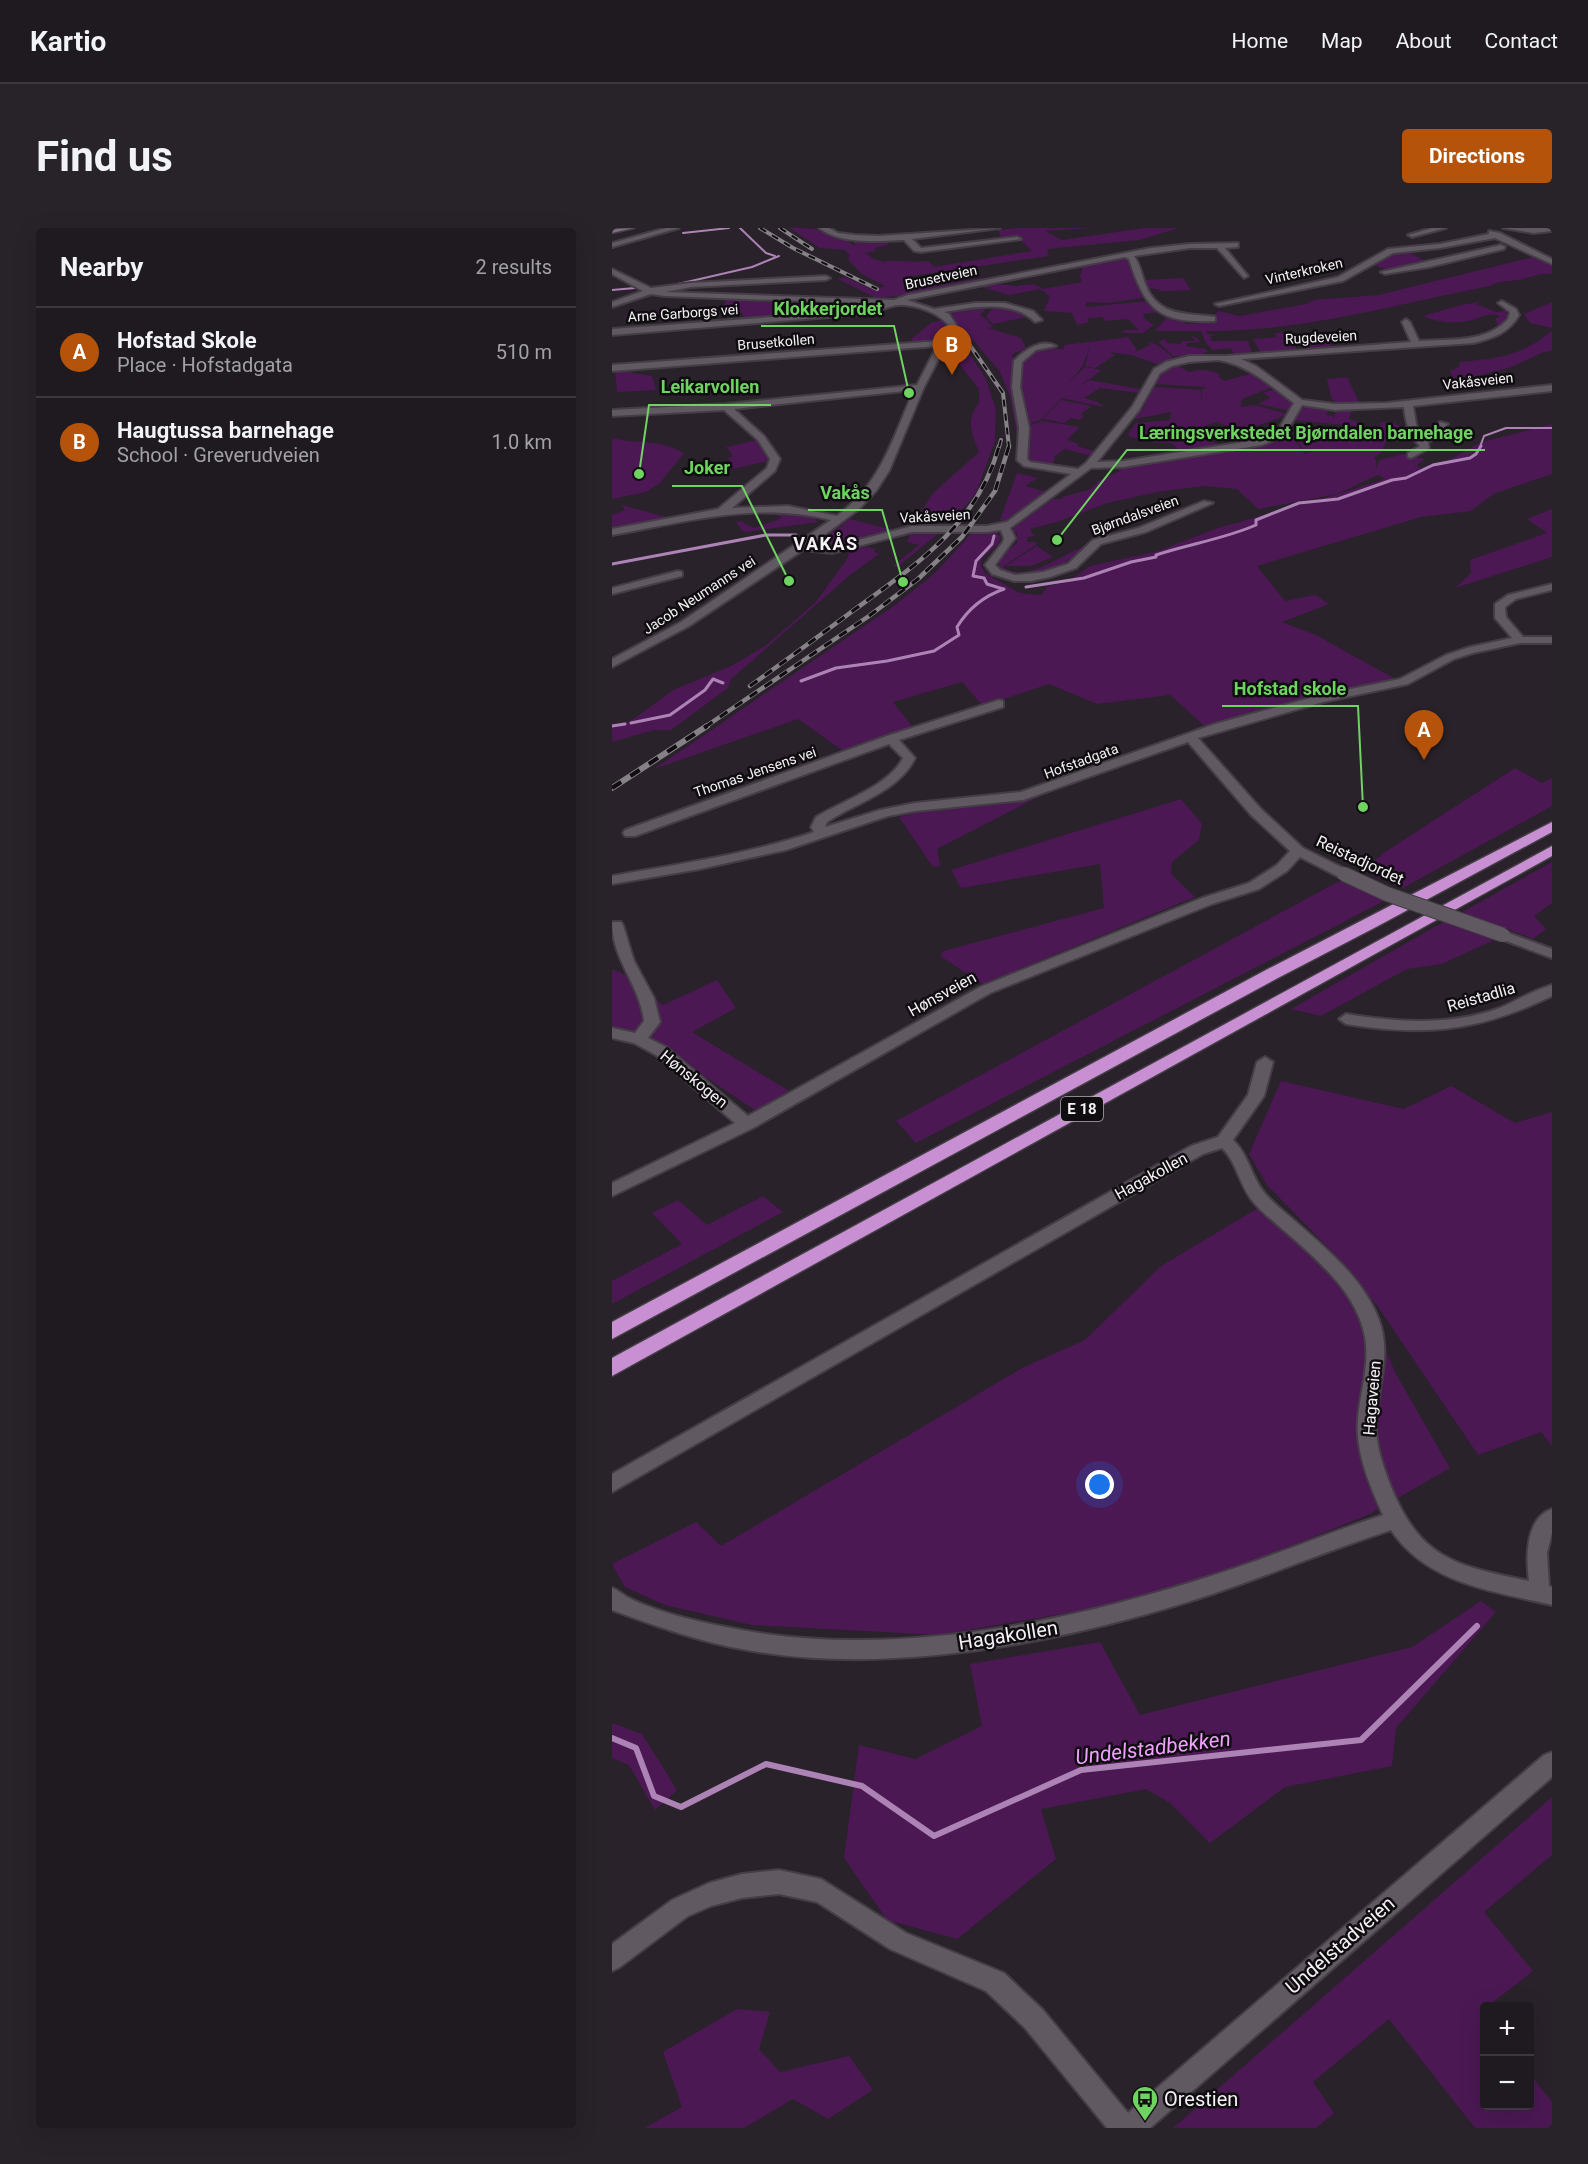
<!DOCTYPE html>
<html lang="en">
<head>
<meta charset="utf-8">
<style>
  body { margin:0; font-family:Roboto,sans-serif; background:#272329; color:#f1f3f6 }
  .controls { position:absolute; right:18px; bottom:18px; display:grid; overflow:hidden; border-radius:6px; box-shadow:0 6px 24px #0002 }
  .controls button { width:54px; height:54px; display:grid; place-items:center; padding:0; border:0; border-bottom:2px solid #3c383e; background:#1f1a20; color:#f1f3f6; font:30px sans-serif }
  .you { position:absolute; left:488px; top:1257px; width:21px; height:21px; margin:-15px; border:4px solid #fff; border-radius:50%; background:#1a73e8; box-shadow:0 0 0 9px #1a73e833 }
  .badge { display:grid; place-items:center; width:39px; height:39px; border-radius:50%; background:#b45309; color:#fff; font-size:20px; font-weight:700 }
  .pin { position:absolute; translate:-50% -50px; filter:drop-shadow(0 2px 3px #0008) }
  .pin::after { content:''; position:absolute; top:32px; width:21px; height:18px; background:inherit; clip-path:polygon(0 0,100% 0,50% 100%) }
  .list { margin:0; padding:0; list-style:none }
  h2 { display:flex; justify-content:space-between; align-items:center; height:78px; margin:0; padding:0 24px; font-size:26px }
  h2 small { font-size:20px; font-weight:400; color:#a1a1a5 }
  .list li { display:grid; grid-template-columns:39px 1fr auto; gap:18px; align-items:center; box-sizing:border-box; height:90px; padding:0 24px; border-top:2px solid #3c383e }
  .list b { display:block; font-size:22px; white-space:nowrap }
  .list p { margin:0; font-size:20px; white-space:nowrap; color:#a1a1a5 }
  .list em { font-size:20px; font-style:normal; color:#a1a1a5 }
  .map { position:relative; flex:none; width:940px; height:1900px; overflow:hidden; border-radius:6px }
  header { display:flex; align-items:center; gap:36px; box-sizing:border-box; height:84px; padding:0 30px; background:#1f1a20; border-bottom:2px solid #3c383e }
  header strong { font-size:28px }
  nav { display:flex; gap:33px; margin-inline-start:auto; font-size:21px }
  .intro { display:flex; align-items:center; justify-content:space-between; box-sizing:border-box; height:144px; padding:0 36px }
  h1 { margin:0; font-size:42px }
  .button { padding:15px 27px; border-radius:6px; background:#b45309; color:#fff; font-size:21px; font-weight:700 }
  main { display:flex; gap:36px; padding:0 36px }
  aside { flex:1; background:#1f1a20; border-radius:6px; box-shadow:0 6px 24px #0002 }
  .map>svg:first-child { display:block }
  .green { fill:#4b1854 }
  .lines { fill:none; stroke-linecap:round; stroke-linejoin:round }
  .stream-far2 { stroke:#ad83b5; stroke-width:2 }
  .stream-far1 { stroke:#ad83b5; stroke-width:3 }
  .stream { stroke:#ad83b5; stroke-width:6 }
  .minor-casing { stroke:#443d45; stroke-width:4 }
  .secondary-casing { stroke:#443d45; stroke-width:3 }
  .motorway-casing { stroke:#443d45; stroke-width:3 }
  .minor { fill:#615962; fill-rule:evenodd }
  .secondary { fill:#806a84; fill-rule:evenodd }
  .motorway { fill:#c890d2; fill-rule:evenodd }
  .rail-far2-casing { stroke:#868187; stroke-width:4 }
  .rail-far1-casing { stroke:#868187; stroke-width:4.5 }
  .rail-casing { stroke:#868187; stroke-width:6 }
  .rail-far2 { stroke:#100d10; stroke-width:2; stroke-dasharray:7; stroke-linecap:butt }
  .rail-far1 { stroke:#100d10; stroke-width:3; stroke-dasharray:9; stroke-linecap:butt }
  .rail { stroke:#100d10; stroke-width:4; stroke-dasharray:11; stroke-linecap:butt }
  .minor-bridge-casing { stroke:#443d45; stroke-width:16; stroke-linecap:butt }
  .minor-bridge { stroke:#615962; stroke-width:14 }
  .labels { text-anchor:middle; dominant-baseline:central; stroke-width:5; stroke-linejoin:round; paint-order:stroke }
  .far-street-label { font-size:14px; fill:#f4f0f5; stroke:#100d10 }
  .shield { fill:#100d10; stroke:#b0acb0; stroke-width:1.5 }
  .shield-label { font-size:15px; font-weight:bold; fill:#f4f0f5 }
  .street-label { font-size:16px; fill:#f4f0f5; stroke:#100d10 }
  .far-district-label { font-size:18px; font-weight:bold; letter-spacing:1.5px; fill:#f4f0f5; stroke:#100d10 }
  .near-street-label { font-size:20px; fill:#f4f0f5; stroke:#100d10 }
  .near-poi-label { font-size:20px; fill:#f4f0f5; stroke:#100d10; text-anchor:start }
  .near-water-label { font-size:21px; font-style:italic; fill:#f0a0ff; stroke:#100d10 }
  .leader { fill:none; stroke:#6ed360; stroke-width:2 }
  .callout-dot { fill:#6ed360; stroke:#100d10; stroke-width:2 }
  .callout-label { font-size:18px; text-anchor:middle; font-weight:bold; fill:#6ed360; stroke:#100d10; stroke-width:5; stroke-linejoin:round; paint-order:stroke }
</style>
</head>
<body>
<header>
<strong>Kartio</strong>
<nav><a>Home</a><a>Map</a><a>About</a><a>Contact</a></nav>
</header>
<div class="intro"><h1>Find us</h1><a class="button">Directions</a></div>
<main>
<aside>
<h2>Nearby<small>2 results</small></h2>
<ul class="list">
<li><span class="badge">A</span><div><b>Hofstad Skole</b><p>Place · Hofstadgata</p></div><em>510 m</em></li>
<li><span class="badge">B</span><div><b>Haugtussa barnehage</b><p>School · Greverudveien</p></div><em>1.0 km</em></li>
</ul>
</aside>
<div class="map">
<svg width="940" height="1900" viewBox="0 0 940 1900">
  <rect width="100%" height="100%" fill="#29222a"/>
  <g class="green">
    <path d="M177,0C207,0 218,1 243,18L242,14L276,13V17L262,20L264,23L253,25L264,32L271,33L270,36L273,33C288,32 301,35 316,33L322,39L420,23L405,9L390,11L386,2L405,0H480L433,3L450,12L532,0H567L527,12L435,21L437,28L300,48L313,59L441,39L296,67L264,70L226,51L233,49L261,62L273,58L250,46L236,32L238,27L233,22L208,20Z"/>
    <path d="M785,25H798L817,35L776,42L762,37L776,27Z"/>
    <path d="M512,29L517,31L531,70L495,75L474,74V79L535,73L549,84L531,86L533,91L542,97L531,105H512L511,102H527L516,91L494,93L490,89L476,90L477,94L465,97L460,85L432,83L438,68L428,61L397,67L363,57L375,55L404,58L422,56L431,61L470,54L468,49L470,40L466,38Z"/>
    <path d="M921,29L940,37V46C925,45 919,50 906,52C895,54 888,52 878,58C785,76 689,104 594,103L595,106L605,107L598,108L600,113H636L640,125L622,126L619,120L601,122L593,114L589,103H543L554,90H565L575,96L602,94L600,89L560,85L603,86L607,83L627,88L694,76L703,72L766,67Z"/>
    <path d="M571,50L579,62L537,64L551,62L535,60L531,52Z"/>
    <path d="M114,70L223,72L220,75L167,77L165,80L166,91L134,93L129,84H125L8,90L37,83L108,80L112,79Z"/>
    <path d="M868,74L864,76L884,84L894,83L897,92L891,90L896,93L887,99L883,91L888,88C876,83 867,91 855,93C839,96 825,94 811,88L849,77Z"/>
    <path d="M940,74V100L918,95L912,86Z"/>
    <path d="M376,77L368,88L373,90L381,99L376,100L409,110L414,120L399,127L403,131L408,200L407,219L398,168L388,144L362,113L346,115L358,127L373,149L384,181L383,213L364,265L342,292H334V288C323,285 307,293 294,294L311,281L321,265L367,224C360,206 353,192 367,175V161L339,126L334,125L339,111L358,106L338,110L342,99L336,86L332,84Z"/>
    <path d="M382,77L406,82L420,88L381,96L374,89Z"/>
    <path d="M331,92L336,99C329,112 314,117 300,114L299,111L319,95Z"/>
    <path d="M940,103V123L932,124L897,140L856,150L861,156L859,159L845,158L838,143L847,139L848,134C887,130 909,128 940,103Z"/>
    <path d="M675,104L685,121L683,123L649,125L641,111L665,109L663,105Z"/>
    <path d="M714,107L720,118L717,120L693,122L686,109Z"/>
    <path d="M579,108L584,109L588,114L575,115L574,118L594,121L596,124L591,125L596,128L567,130L570,128H561L546,114L553,111L555,115L569,116V113H584Z"/>
    <path d="M516,109L525,122L522,125L539,116L534,114C546,114 555,125 564,132L549,137L519,127L498,124L503,127L483,140L473,138L478,119L470,139L456,155L473,139L490,142L460,163L477,152L528,161V165L488,160L472,170L486,174L492,179L450,170L430,191L418,196L407,150L410,131L420,120L452,121V117Z"/>
    <path d="M563,136L577,144C590,140 596,142 608,146L606,148L612,153L638,146L632,142L636,140L661,159L630,171L629,179L642,177L676,186C660,194 644,197 628,203L605,194L592,198L603,204L589,208L590,211L617,219L571,225L559,215C545,215 531,213 518,209L516,206L524,195L558,192L559,184L523,191L527,182H530L542,159L589,162V177L590,161L595,159L542,156L549,144Z"/>
    <path d="M13,141L21,145L40,148L44,162L5,164L3,142Z"/>
    <path d="M735,149L748,176L725,178L719,169L715,151Z"/>
    <path d="M664,161L680,173L678,183L646,176L658,170L651,165Z"/>
    <path d="M449,172L480,178L469,186L472,188L467,192L458,190L453,195L431,191Z"/>
    <path d="M694,179L717,181L714,187L721,188V193L724,182L745,183L739,184L737,191L750,195L753,199L680,192L686,181Z"/>
    <path d="M430,193L468,199L455,211L466,216L465,218L485,224L479,228L453,221L443,228L440,238L414,234L413,222L416,221L419,210H417L419,197Z"/>
    <path d="M769,194L782,195L789,199L777,206L770,224L762,230L764,232V241L767,232L792,226L813,231L805,237L807,240L839,231L867,215L940,196V246L881,266L859,283L809,289L645,338L673,373L703,367L717,376L670,394L704,407L785,452L596,501L558,467L485,476L437,456L371,478L350,454L281,474L303,502L234,525L186,491L42,541L283,377L322,346L360,305L384,304L389,310L386,316L369,331V338L373,345L381,350L408,365L430,367L436,358L454,355L478,338L543,324L606,300L723,267L773,251L766,247L725,266L646,281L625,261L592,258L551,263L495,275L448,293L418,301L422,308L416,309L415,314H424L425,316L391,339C413,357 451,325 474,318C454,338 413,361 387,339L388,329L405,315V304L402,305L401,300L441,271H451L450,269L479,261L486,253L508,243L504,238L682,211L693,226L703,222L693,224L681,207H748L745,211L766,201Z"/>
    <path d="M0,210C27,217 44,210 72,225L48,255L34,264L0,271Z"/>
    <path d="M145,212L159,232L121,241L116,230L121,228L114,219Z"/>
    <path d="M405,245L426,250L413,258L435,264L395,294L388,292Z"/>
    <path d="M10,277L58,290L0,301V287L13,282Z"/>
    <path d="M940,281V329L843,360L859,345L858,332L935,305L915,291Z"/>
    <path d="M163,283L200,288L206,294L134,304L130,303L124,294L129,293L142,300L170,290L163,286L153,288Z"/>
    <path d="M238,291L281,302C264,306 223,323 208,315L209,312Z"/>
    <path d="M306,305L326,306L285,339L281,338L307,317L295,314L298,306Z"/>
    <path d="M425,318L441,329L419,338H394Z"/>
    <path d="M255,319L263,321L262,323L267,326L238,347L119,451L116,460L59,502H42L0,514V496L19,493L61,462L119,438L153,418L203,375L235,331L238,322Z"/>
    <path d="M903,540L930,555L940,550V578L791,660L749,642L776,622Z"/>
    <path d="M426,569L325,621L328,638L321,639L287,589L309,583Z"/>
    <path d="M569,571L590,596L587,612L560,634L559,646L583,669L371,756L328,728L331,723L492,680L488,636L349,660L339,642Z"/>
    <path d="M940,634V675L922,688L934,701L921,711L850,684Z"/>
    <path d="M731,651L772,673L304,915L284,893Z"/>
    <path d="M833,693L882,712L830,736L795,741L709,788L679,781Z"/>
    <path d="M0,741L12,746L51,777L105,752L124,780L80,804L179,864L146,884L33,809L0,802Z"/>
    <path d="M669,853L792,881L839,858L903,895L940,884V1218L929,1204L866,1227L767,1080L731,1035L655,957L637,926Z"/>
    <path d="M151,968L171,984L0,1076V1053L70,1016L40,985L66,972L95,997Z"/>
    <path d="M646,980L736,1061L758,1088L784,1146L838,1240L758,1286L595,1352L477,1381L327,1407L140,1397L53,1377L13,1359L0,1336L84,1294L109,1318L412,1139L473,1112L549,1038Z"/>
    <path d="M869,1373L884,1384L784,1500L780,1538L673,1559L598,1615L558,1575L534,1561L429,1581L444,1631L345,1711L275,1692L232,1630L247,1517L303,1531L370,1498L358,1436L488,1414L528,1487L800,1419Z"/>
    <path d="M0,1495L30,1506L65,1562L43,1582L17,1537L0,1530Z"/>
    <path d="M940,1569V1627L872,1684L921,1743L876,1778H873L869,1784L873,1788V1878H918V1846L940,1874V1900H863L777,1791L701,1854L722,1885L704,1900H561Z"/>
    <path d="M125,1781L158,1784L147,1821L168,1844L237,1828L261,1862L216,1891L181,1871L132,1900H33L70,1879L51,1824Z"/>
  </g>
  <g class="lines">
    <g class="stream-far2">
      <path d="M128,0L154,25L163,28"/>
      <path d="M71,5L117,0"/>
      <path d="M66,56L140,39L167,28"/>
      <path d="M0,62L23,60"/>
      <path d="M868,219L872,208L894,200H940"/>
    </g>
    <g class="stream-far1">
      <path d="M382,308L380,316L364,333L361,348L372,350L375,356L391,361"/>
      <path d="M0,336L154,307H184"/>
      <path d="M414,359L472,350L519,334L544,329V327C577,316 612,311 644,297V292L687,275L726,271L780,252L794,250L821,237L858,230L864,226L869,218"/>
      <path d="M189,453L224,440L275,433L322,423L347,407L345,399C356,381 372,368 392,361"/>
      <path d="M19,495L58,487L93,462L101,451L111,455"/>
      <path d="M0,498L13,496"/>
    </g>
    <path class="stream" d="M0,1510L24,1520L42,1568L69,1579L154,1536L250,1558L322,1608L469,1542L749,1512L865,1398"/>
    <g class="minor-casing">
      <g id="minor">
        <path d="M54,0H67L0,19V15Z"/>
        <path d="M207,0H217L226,5L243,7L267,8L388,0L300,11L309,20L405,9L409,11L309,24L302,23L292,12C265,13 230,17 207,0Z"/>
        <path d="M820,0H834L800,9L796,7Z"/>
        <path d="M891,0H940V3L922,5Z"/>
        <path d="M877,3L888,5L940,31V36L883,10L828,20L781,25L731,53L607,78L603,76L726,49L776,21L828,16L877,6Z"/>
        <path d="M626,15V19L613,20L636,48L632,50L605,20H578L522,28C528,36 530,48 534,58C547,89 575,85 603,89V93H600C545,95 533,80 517,31L513,29L295,72L322,81L363,75H393L421,83L430,92L423,94C400,71 361,79 332,84L337,86L344,97L312,159L277,243L264,263L247,281L199,317L220,319L300,298H375L395,294L459,246L412,238L405,232L407,200L400,159L402,133C412,122 430,110 444,118L424,122L410,134L408,159L417,200L415,231L418,234L466,241L474,235L520,179L542,141L554,134L577,128H614L799,114L790,94L794,91L798,94L807,113C837,111 875,115 896,91L898,84L886,75L890,73L904,81L907,87C897,105 881,110 862,115L629,131L644,138L690,172L723,176L774,175L940,157V163L801,178L804,196L811,211L828,194L836,196L816,215L817,220L799,230L796,229V225L808,218C796,207 794,194 792,179L723,182L690,177L672,208L650,217L511,239L479,240L398,300L403,310L383,337L388,342L403,347L431,344L456,336L481,312L526,300L592,273L601,275L534,304L489,316L464,340L438,349L419,353H402L380,346L373,337L391,314L392,310L389,302L375,304H300L220,325L191,322L77,398L0,439V431L69,394L219,292C145,273 73,294 0,307V301L106,281L155,240L158,231L146,212L112,182L0,188V182L114,176L305,157L325,118L0,143V137L328,113L336,97C328,85 302,76 287,77C277,78 264,84 254,86L0,107V101L254,82L271,76L53,68L39,66L0,79V74L31,63L0,46V41L39,60L79,55L214,48L218,50L214,52L79,59L53,64L282,72L296,67L539,20L578,16ZM606,132C636,137 658,157 682,175L665,204L645,212L511,233L485,234L527,182L548,145L560,138L577,134ZM302,162C280,212 270,254 225,288L176,278L120,280L163,243L168,231L152,208L122,181Z"/>
        <path d="M889,17L893,19L892,21L817,39L773,46L769,44Z"/>
        <path d="M66,343L70,344V348L0,366V360Z"/>
        <path d="M940,356V362L904,371L893,379L894,389L911,409H940V415H908L861,425L842,431L796,456L711,474L586,510L649,581L691,620L737,643L739,646L737,649H727L688,629L675,643L647,661L600,676L378,765L141,900L0,968V955L123,895L44,827L22,815L0,810V800L23,805L32,793C28,757 0,732 0,694H9L11,697L22,733L42,770L48,794L36,810L54,819L136,888L368,759L590,670L637,655L665,637L678,623L639,587L576,514L411,572L303,583L276,588L174,622L88,641L0,656V648C68,636 137,626 202,604L199,599L204,589C230,573 277,558 291,530L277,516L23,608H13L11,605L13,602L275,508L387,472L391,473V479L287,512L303,530C289,560 251,573 223,589L215,594L213,599L268,582L303,575L409,564L603,496L709,467L788,451L834,427L858,419L900,410L883,390V376L896,367Z"/>
        <path d="M891,703L940,721V730L886,710L884,707Z"/>
        <path d="M940,757V768C867,803 814,809 734,796L727,791L734,786C784,794 836,798 885,781C903,774 921,762 940,757Z"/>
        <path d="M653,829L661,834L652,868L621,912C636,926 639,947 651,963C660,975 673,984 684,994C717,1023 756,1055 769,1098C778,1130 766,1161 764,1193C763,1216 771,1238 779,1259C809,1332 845,1338 917,1353C914,1330 913,1290 940,1281V1305L935,1325L937,1358L940,1359V1377C881,1363 815,1356 779,1302C713,1323 649,1351 582,1372C445,1415 278,1448 135,1422C88,1414 44,1398 0,1382V1360C6,1362 10,1366 15,1369C44,1384 87,1394 119,1400C276,1432 455,1395 605,1346C661,1328 715,1305 771,1287C758,1258 743,1223 746,1191C748,1164 758,1137 753,1109C745,1063 702,1029 668,999C658,990 647,982 639,971C627,955 624,933 610,920L591,926L0,1264V1246L579,918L606,909L636,867L645,834Z"/>
        <path d="M940,1524V1549L538,1900H495L413,1800L374,1763L278,1721L205,1674L167,1666L130,1670L99,1678L76,1688L8,1739L0,1743V1716L60,1672L97,1655L130,1646L167,1642L209,1651L294,1705L392,1745L431,1782L516,1885L932,1527Z"/>
      </g>
    </g>
    <g class="secondary-casing">
      <path id="secondary" d="M22,0L0,5V1Z"/>
    </g>
    <g class="motorway-casing">
      <g id="motorway">
        <path d="M940,594V604L766,698L664,751L0,1111V1094L652,743Z"/>
        <path d="M940,618V628L0,1148V1130Z"/>
      </g>
    </g>
    <use href="#minor" class="minor"/>
    <use href="#secondary" class="secondary"/>
    <use href="#motorway" class="motorway"/>
    <g class="rail-far2-casing">
      <g id="rail-far2">
        <path d="M148,0L181,20L265,61"/>
        <path d="M168,0L200,21"/>
        <path d="M355,113L391,165L397,219"/>
        <path d="M387,219L389,212"/>
      </g>
    </g>
    <g class="rail-far1-casing">
      <g id="rail-far1">
        <path d="M138,458C173,433 207,408 242,382C304,337 366,296 387,218"/>
        <path d="M93,499L257,388L306,351L350,309L383,263L397,218"/>
      </g>
    </g>
    <g class="rail-casing">
      <path id="rail" d="M0,560L95,498"/>
    </g>
    <use href="#rail-far2" class="rail-far2"/>
    <use href="#rail-far1" class="rail-far1"/>
    <use href="#rail" class="rail"/>
    <g class="minor-bridge-casing">
      <path id="minor-bridge" d="M732,646L775,666L891,707"/>
    </g>
    <use href="#minor-bridge" class="minor-bridge"/>
  </g>
  <defs>
    <g id="bus-pin" transform="scale(1.35)"><path d="M0 17L-7.5 6A9.5 9.5 0 1 1 7.5 6Z" fill="#6ed360" stroke="#100d10"/><path d="M-5-6H5V4H4V6H2V4H-2V6H-4V4H-5ZM-3.5-4V0h7V-4ZM-3.5 1.2v1.5H-2V1.2ZM2 1.2v1.5H3.5V1.2Z" fill="#111"/></g>
  </defs>
  <g fill-rule="evenodd">
    <use href="#bus-pin" x="533" y="1871"/>
  </g>
  <g class="labels">
    <g class="far-street-label">
      <text transform="translate(692 43) rotate(-13)">Vinterkroken</text>
      <text transform="translate(329 49) rotate(-12)">Brusetveien</text>
      <text transform="translate(71 85) rotate(-4)">Arne Garborgs vei</text>
      <text transform="translate(709 109) rotate(-3)">Rugdeveien</text>
      <text transform="translate(164 114) rotate(-5)">Brusetkollen</text>
      <text transform="translate(866 153) rotate(-6)">Vakåsveien</text>
      <text transform="translate(523 287) rotate(-20)">Bjørndalsveien</text>
      <text transform="translate(323 288) rotate(-3)">Vakåsveien</text>
      <text transform="translate(87 367) rotate(-33)">Jacob Neumanns vei</text>
      <text transform="translate(469 533) rotate(-20)">Hofstadgata</text>
      <text transform="translate(143 544) rotate(-19)">Thomas Jensens vei</text>
    </g>
    <rect class="shield" x="449" y="869" width="42" height="24" rx="4.5"/>
    <g class="shield-label">
      <text x="470" y="881">E 18</text>
    </g>
    <g class="street-label">
      <text transform="translate(748 632) rotate(25)">Reistadjordet</text>
      <text transform="translate(330 766) rotate(-29)">Hønsveien</text>
      <text transform="translate(869 769) rotate(-16)">Reistadlia</text>
      <text transform="translate(82 851) rotate(39)">Hønskogen</text>
      <text transform="translate(539 948) rotate(-29)">Hagakollen</text>
      <text transform="translate(760 1170) rotate(-85)">Hagaveien</text>
    </g>
    <g class="far-district-label">
      <text x="214" y="315">VAKÅS</text>
    </g>
    <g class="near-street-label">
      <text transform="translate(396 1407) rotate(-9)">Hagakollen</text>
      <text transform="translate(728 1717) rotate(-41)">Undelstadveien</text>
    </g>
    <g class="near-poi-label">
      <text x="552" y="1871">Orestien</text>
    </g>
    <g class="near-water-label">
      <text transform="translate(541 1520) rotate(-7)">Undelstadbekken</text>
    </g>
  </g>
  <path class="leader" d="M297 165L282 98H149M27 246L37 177H159M445 312L515 222H873M177 353L130 258H60M291 354L270 282H196M751 579L746 478H610"/>
  <g class="callout-dot">
    <circle cx="297" cy="165" r="6"/>
    <circle cx="27" cy="246" r="6"/>
    <circle cx="445" cy="312" r="6"/>
    <circle cx="177" cy="353" r="6"/>
    <circle cx="291" cy="354" r="6"/>
    <circle cx="751" cy="579" r="6"/>
  </g>
  <g class="callout-label">
    <text x="216" y="87">Klokkerjordet</text>
    <text x="98" y="165">Leikarvollen</text>
    <text x="694" y="211">Læringsverkstedet Bjørndalen barnehage</text>
    <text x="95" y="246">Joker</text>
    <text x="233" y="271">Vakås</text>
    <text x="678" y="467">Hofstad skole</text>
  </g>
</svg>
<div class="controls">
<button>+</button>
<button>−</button>
</div>
<div class="you"></div>
<div class="pin badge" style="left:812px;top:532px">A</div>
<div class="pin badge" style="left:340px;top:147px">B</div>
</div>
</main>
</body>
</html>
